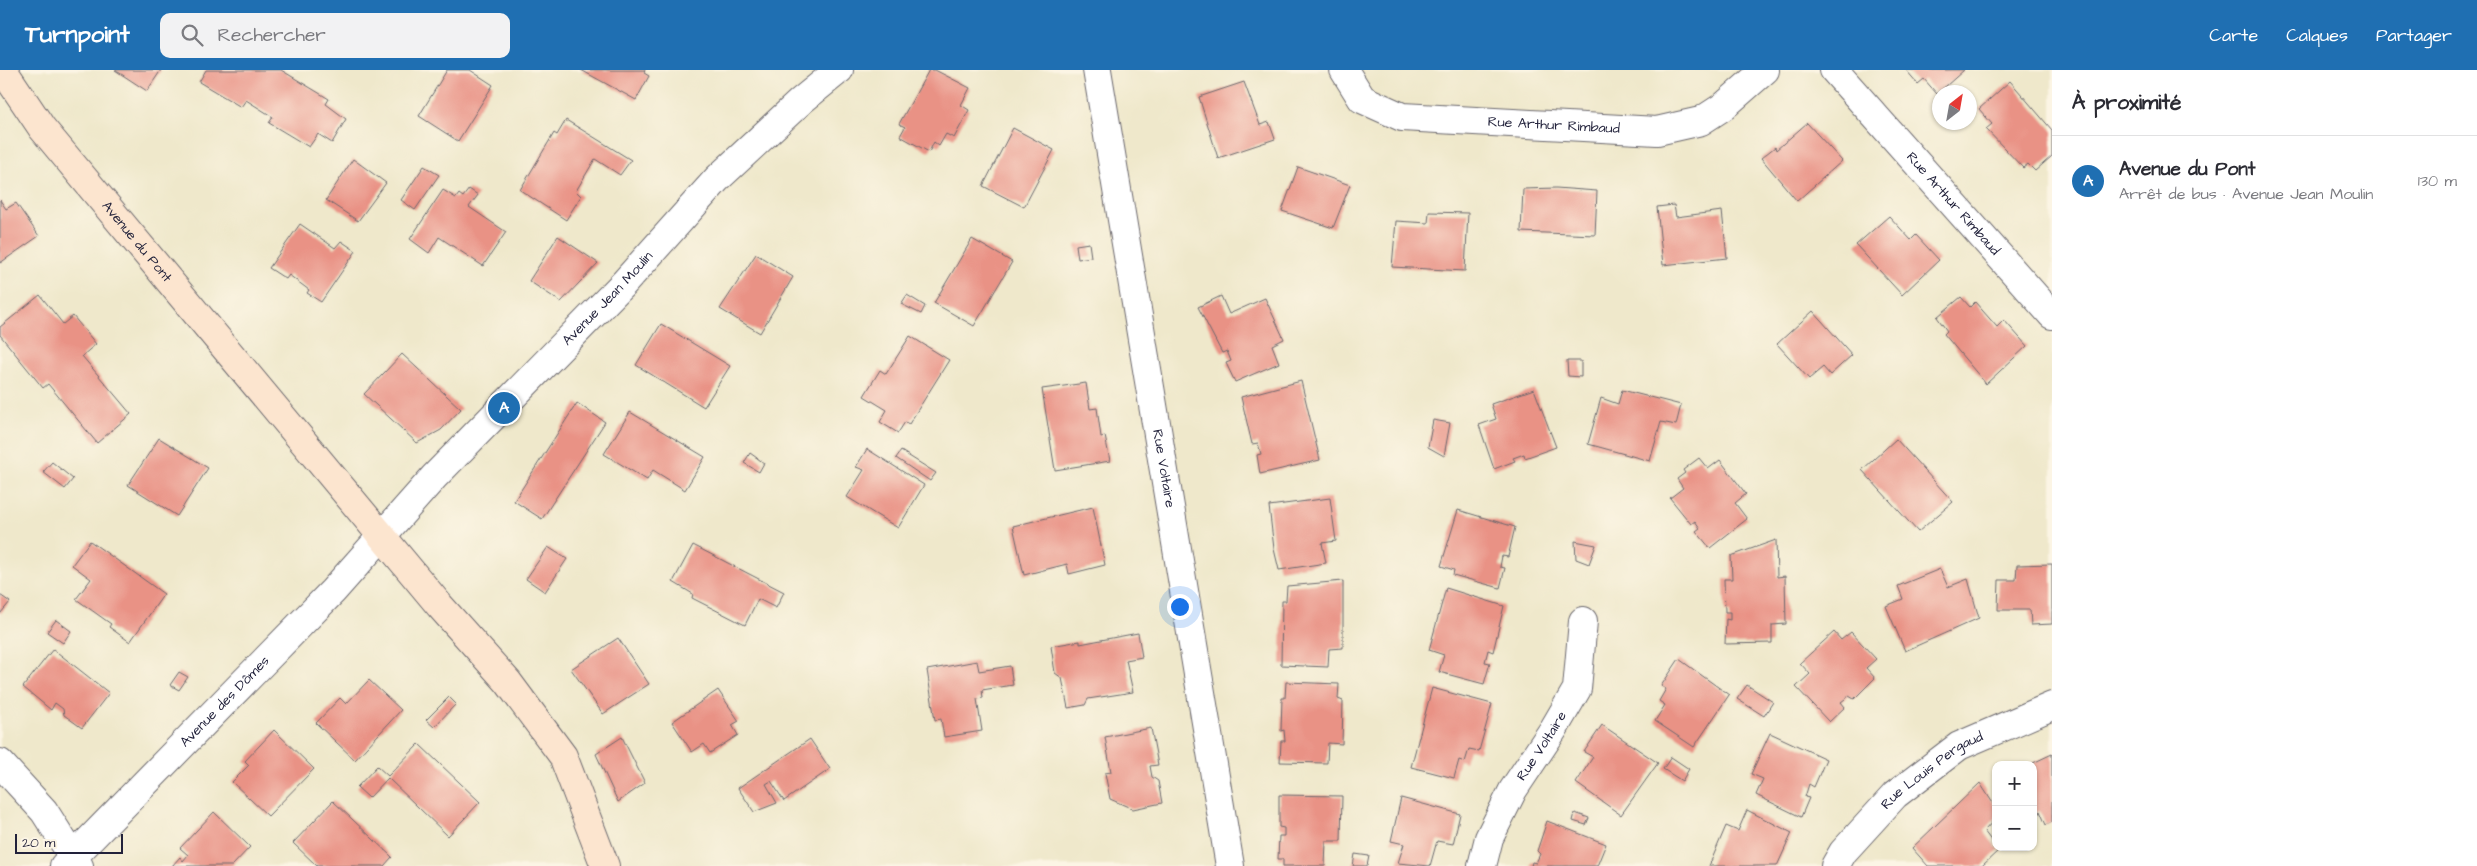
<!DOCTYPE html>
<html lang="fr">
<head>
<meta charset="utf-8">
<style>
  body { margin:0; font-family:"Architects Daughter",sans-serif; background:#f2f2f3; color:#2b2b33 }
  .controls { position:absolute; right:15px; bottom:15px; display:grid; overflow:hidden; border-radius:10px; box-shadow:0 1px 4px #0004 }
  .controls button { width:45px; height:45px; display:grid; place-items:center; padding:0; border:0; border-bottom:1px solid #e1e1e2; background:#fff; color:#2b2b33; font:25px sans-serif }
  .compass { position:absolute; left:1932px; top:15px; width:45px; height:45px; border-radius:50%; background:#fff; box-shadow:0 1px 4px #0004; rotate:31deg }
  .scale { position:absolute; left:15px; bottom:12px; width:108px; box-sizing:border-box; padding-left:5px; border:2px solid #22223b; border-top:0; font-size:14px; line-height:18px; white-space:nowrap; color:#22223b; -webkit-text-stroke:4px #fcf5e5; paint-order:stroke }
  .you { position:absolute; left:1179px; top:536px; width:18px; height:18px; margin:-12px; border:4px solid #fff; border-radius:50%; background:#1a73e8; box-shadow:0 0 0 8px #1a73e833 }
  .badge { display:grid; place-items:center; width:32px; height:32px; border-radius:50%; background:#1f6fb2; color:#fff; font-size:16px; font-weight:700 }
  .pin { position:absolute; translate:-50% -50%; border:2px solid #fff; box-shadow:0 1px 5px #0006 }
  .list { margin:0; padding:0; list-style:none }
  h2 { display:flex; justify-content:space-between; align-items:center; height:65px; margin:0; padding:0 20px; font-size:21px }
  h2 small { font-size:16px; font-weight:400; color:#7c7c81 }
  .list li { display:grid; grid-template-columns:32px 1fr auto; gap:15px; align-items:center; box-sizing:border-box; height:90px; padding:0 20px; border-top:1px solid #e1e1e2 }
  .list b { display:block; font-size:19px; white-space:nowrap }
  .list p { margin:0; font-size:16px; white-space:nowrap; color:#7c7c81 }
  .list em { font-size:16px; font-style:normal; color:#7c7c81 }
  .icon { flex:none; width:28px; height:28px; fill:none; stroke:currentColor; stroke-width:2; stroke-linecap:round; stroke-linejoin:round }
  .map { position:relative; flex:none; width:2052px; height:796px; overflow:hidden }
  header { display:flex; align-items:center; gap:30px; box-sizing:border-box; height:70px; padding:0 25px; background:#1f6fb2; color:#fff }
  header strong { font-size:24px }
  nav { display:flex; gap:28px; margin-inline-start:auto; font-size:18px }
  .search { width:350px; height:45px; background:#f2f2f3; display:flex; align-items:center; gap:12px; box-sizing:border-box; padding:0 18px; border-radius:10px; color:#7c7c81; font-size:19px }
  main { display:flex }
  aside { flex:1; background:#fff }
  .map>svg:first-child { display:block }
  .building { fill:#e99285 }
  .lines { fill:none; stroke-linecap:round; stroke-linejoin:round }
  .street-casing { stroke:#6a676d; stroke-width:30 }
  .secondary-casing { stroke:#6a676d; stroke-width:30 }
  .street { stroke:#fff; stroke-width:28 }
  .secondary { stroke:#fce5cf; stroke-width:28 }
  .labels { text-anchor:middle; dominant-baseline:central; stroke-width:4.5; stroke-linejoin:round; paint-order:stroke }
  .street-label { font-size:14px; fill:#22223b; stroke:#fcf5e5 }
</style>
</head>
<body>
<header>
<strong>Turnpoint</strong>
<div class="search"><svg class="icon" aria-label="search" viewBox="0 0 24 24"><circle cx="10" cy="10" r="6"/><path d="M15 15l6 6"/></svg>Rechercher</div>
<nav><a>Carte</a><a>Calques</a><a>Partager</a></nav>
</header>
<main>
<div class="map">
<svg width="2052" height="796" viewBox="0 0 2052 796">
  <rect width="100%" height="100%" fill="#fcf5e5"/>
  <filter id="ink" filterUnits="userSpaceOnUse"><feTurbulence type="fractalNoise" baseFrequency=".02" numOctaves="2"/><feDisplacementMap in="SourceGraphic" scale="10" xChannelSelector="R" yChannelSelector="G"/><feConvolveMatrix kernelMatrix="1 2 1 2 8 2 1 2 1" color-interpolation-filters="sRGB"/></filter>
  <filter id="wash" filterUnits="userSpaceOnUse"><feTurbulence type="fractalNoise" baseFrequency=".0096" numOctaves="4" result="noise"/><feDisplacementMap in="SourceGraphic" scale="20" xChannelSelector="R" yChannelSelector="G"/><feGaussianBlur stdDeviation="1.12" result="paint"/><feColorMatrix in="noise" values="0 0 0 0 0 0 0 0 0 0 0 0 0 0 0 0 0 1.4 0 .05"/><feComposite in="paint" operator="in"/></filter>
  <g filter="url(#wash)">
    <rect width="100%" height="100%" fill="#efe8cb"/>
    <g id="blocks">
      <g class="building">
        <path d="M115,0H161L147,21Z"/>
        <path d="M206,0H281L329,29L326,34L346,49L332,73L318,64L309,77L269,53L273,47L246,30L241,37L199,12Z"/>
        <path d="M447,0H470L493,15L458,71L419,46Z"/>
        <path d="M581,0H645L644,3L649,6L636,30Z"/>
        <path d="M929,0H935L970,18L961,35L969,40L954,68L946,64L939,76L934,72L929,82L900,66L905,57L899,54Z"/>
        <path d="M1906,0H1964L1937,24L1924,9L1918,14Z"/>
        <path d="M2010,11L2052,60V86L2035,101L2028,94L2023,98L1986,59L1992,54L1979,39Z"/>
        <path d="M1244,12L1260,55L1269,52L1275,69L1218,88L1199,27Z"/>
        <path d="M566,50L631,90L620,105L595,89L576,121L581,126L566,150L520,120L554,63L557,65Z"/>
        <path d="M1807,53L1842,91L1797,131L1761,88L1775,77L1776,80Z"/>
        <path d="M1013,58L1054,80L1024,137L983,116Z"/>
        <path d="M353,89L386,113L358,151L326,130Z"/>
        <path d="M424,96L439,105L415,140L401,130Z"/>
        <path d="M1298,97L1350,115L1333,158L1282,141Z"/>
        <path d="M1556,118L1597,121L1595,165L1521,162L1523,119Z"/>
        <path d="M469,119L478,125L469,137L506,162L483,196L439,167L429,183L410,169L443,120L456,128L459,124L463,127Z"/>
        <path d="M0,130L6,139L16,133L39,166L0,193Z"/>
        <path d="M1674,135L1676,147L1722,141L1727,188L1663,195L1657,137Z"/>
        <path d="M1429,142L1468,143L1465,201L1392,197L1396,151L1428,153Z"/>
        <path d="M1889,146L1911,170L1916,165L1939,190L1902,225L1856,175Z"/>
        <path d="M300,154L335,178L341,171L356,181L321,232L307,223L309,220L289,205L286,209L269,198Z"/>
        <path d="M558,166L598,193L561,232L529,211Z"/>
        <path d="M972,169L1012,192L974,256L934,233Z"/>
        <path d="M1089,173L1091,187L1078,189L1076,175Z"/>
        <path d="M756,184L793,207L760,263L720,239Z"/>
        <path d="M40,225L63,254L73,246L96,274L82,286L131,344L97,373L48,314L43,318L0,265V257Z"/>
        <path d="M907,225L925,236L921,244L901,234Z"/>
        <path d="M1221,226L1229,244L1265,228L1284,269L1272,275L1279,293L1235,312L1226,293L1231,291L1227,281L1222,283L1198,237Z"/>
        <path d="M1961,227L1970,237L1975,232L1997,257L2004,250L2027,276L1986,314L1944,264L1947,261L1937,247Z"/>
        <path d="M1813,241L1852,285L1830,305L1823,297L1809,309L1777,274Z"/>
        <path d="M661,254L730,296L704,337L636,295Z"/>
        <path d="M910,266L949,290L909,354L905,352L898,363L880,352L887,340L864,326L880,300L886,304Z"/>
        <path d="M402,284L461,339L441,360L417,373L364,324Z"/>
        <path d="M1567,291H1581V307L1568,306Z"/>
        <path d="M1301,311L1320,390L1260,404L1257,385L1261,384L1258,373L1252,374L1241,327Z"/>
        <path d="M1086,313L1090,339L1097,338L1101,367L1105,366L1110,391L1055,400L1042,319Z"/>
        <path d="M1534,319L1556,377L1525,388L1524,384L1513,388L1515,391L1494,399L1479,355L1496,349L1491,334Z"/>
        <path d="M1622,320L1681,335L1676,355L1661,352L1650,391L1588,374L1601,328L1618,334Z"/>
        <path d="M577,333L605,352L542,449L514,431Z"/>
        <path d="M630,342L705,387L685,420L653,400L647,410L604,384Z"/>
        <path d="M1433,350L1450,353L1444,386L1428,377Z"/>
        <path d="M159,368L208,398L177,446L128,415Z"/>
        <path d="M1896,369L1953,432L1918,462L1862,400Z"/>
        <path d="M867,379L924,415L898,458L847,427L864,400L856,397Z"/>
        <path d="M901,381L936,403L930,411L896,388Z"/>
        <path d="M750,383L764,393L759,402L744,393Z"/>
        <path d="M1699,388L1708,399L1720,390L1746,424L1735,433L1747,449L1710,478L1696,461L1700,458L1695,451L1691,454L1670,428L1683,418L1677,409L1685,403L1683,400Z"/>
        <path d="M52,392L73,409L65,419L43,402Z"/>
        <path d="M1330,428L1336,471L1322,473L1326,493L1279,500L1274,479L1269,436Z"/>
        <path d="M1093,437L1105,495L1069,504L1067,494L1024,505L1013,456Z"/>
        <path d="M1458,440L1515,457L1508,487L1502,486L1500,497L1505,498L1500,518L1453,505L1454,500L1441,496Z"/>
        <path d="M1776,470L1777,507L1785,506L1786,554L1772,555V573L1725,574L1726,549L1730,550V542H1725L1724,509H1732L1731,486Z"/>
        <path d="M90,471L164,524L130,572L109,557L111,554L76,529L91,509L72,495Z"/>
        <path d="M1575,471L1596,475L1589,494L1576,489Z"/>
        <path d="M693,475L784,522L776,538L758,529L745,555L692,528L693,524L673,512Z"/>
        <path d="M548,477L567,489L545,522L526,509Z"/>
        <path d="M2052,494V554L2031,555L2030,540H1998L1999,510H2016L2017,495Z"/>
        <path d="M1940,499L1948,517L1968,509L1979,548L1905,581L1886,536L1903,529L1898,516Z"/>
        <path d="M1343,511V578L1329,579L1328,597L1281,595L1282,531H1286L1287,516Z"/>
        <path d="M1446,518L1504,536L1493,582L1488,580L1485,592L1490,593L1484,614L1439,602L1444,585L1429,580Z"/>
        <path d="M0,525L10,532L0,544Z"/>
        <path d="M56,550L71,561L63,573L47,562Z"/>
        <path d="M1834,562L1841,570L1851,562L1876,589L1866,598L1875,608L1854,629L1849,626L1841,632L1845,637L1829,652L1796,617L1810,604L1800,593Z"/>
        <path d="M1138,563L1142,587L1126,590L1133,622L1088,629L1085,635L1068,638L1062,608L1055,603L1051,576L1080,571V574Z"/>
        <path d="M618,568L649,614L603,644L571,599Z"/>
        <path d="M53,579L109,623L82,658L64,645L63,639L55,633L51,640L23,617Z"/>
        <path d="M1679,589L1729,625L1694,677L1655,651L1665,635L1659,631L1666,619L1661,616Z"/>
        <path d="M977,591L979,601L1010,596L1013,615L982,620L983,628L977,629L982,661L944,667L941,649L935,650L927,600Z"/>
        <path d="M179,602L188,607L179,620L170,615Z"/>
        <path d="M369,610L401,640L355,690L316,653L340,628L346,634Z"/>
        <path d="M1286,612L1339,614L1338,629L1343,631L1342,674L1328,673L1327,693L1280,692L1281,671H1285L1284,660L1281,661L1282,628H1285Z"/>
        <path d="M1747,615L1773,632L1764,646L1737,629Z"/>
        <path d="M1432,618L1492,634L1479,681L1469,679L1465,692L1459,690L1454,708L1411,697Z"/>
        <path d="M718,620L739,651L732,655L738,665L710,683L704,674L692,682L672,652Z"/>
        <path d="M449,627L456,634L434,657L426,650Z"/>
        <path d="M1602,655L1658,693L1621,745L1576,713L1593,687L1584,682Z"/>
        <path d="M1151,658L1158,695L1150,696L1152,707L1158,711L1162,733L1133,739L1110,729L1105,703L1111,702L1105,667Z"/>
        <path d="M274,660L314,699L268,746L232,712L249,695L245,691Z"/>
        <path d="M1770,663L1826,689L1814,717L1809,714L1805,727L1809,728L1801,747L1756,725L1763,709L1751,704Z"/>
        <path d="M622,667L645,713L618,732L596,684Z"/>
        <path d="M810,669L830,699L784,731L771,711L766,714L777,733L754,742L738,718Z"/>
        <path d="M419,674L480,732L448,766L388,708L369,728L357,717L377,696L388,706Z"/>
        <path d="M2052,684V752L2046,755L2040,741L2033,744L2035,698L2033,693Z"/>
        <path d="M1671,687L1689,699L1682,711L1663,699Z"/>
        <path d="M1980,713L1996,738V748L1984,761L1996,777L2000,779L1982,796H1928L1912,778Z"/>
        <path d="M1279,725L1342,726L1341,771H1326L1325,796H1283V789H1278L1279,766H1284V758L1279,757Z"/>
        <path d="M1401,728L1460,744L1453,774L1437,771L1430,796L1398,793L1404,774L1391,771Z"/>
        <path d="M333,731L392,787L384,796H317L293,773Z"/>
        <path d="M1747,740L1792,763L1777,796H1709L1726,756L1738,761Z"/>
        <path d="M214,742L250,777L232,796H172L180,787L183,791L188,785L180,778Z"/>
        <path d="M1575,743L1589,748L1586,755L1573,751Z"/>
        <path d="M1547,751L1606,774L1597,796H1531L1532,792L1536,793L1540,784L1537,781Z"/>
        <path d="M1355,784L1369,786L1367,796H1353Z"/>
      </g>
    </g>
  </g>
  <g filter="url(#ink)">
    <use href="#blocks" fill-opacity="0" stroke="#6a676d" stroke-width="1"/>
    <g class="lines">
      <g class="street-casing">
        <g id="street">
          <path id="s1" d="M1097,0L1230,796"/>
          <path id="s2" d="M1344,0L1362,29L1402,47L1657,61L1701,51L1724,36L1765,0"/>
          <path id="s3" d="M1834,0L2052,245"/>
          <path d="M0,693L44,741L79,796"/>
          <path id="s4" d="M64,796L333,521L434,407L624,213L717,109L801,31L839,0"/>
          <path id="s5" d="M1482,796L1489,768L1513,720L1553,660L1577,619L1583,551"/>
          <path id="s6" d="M1835,796L1843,782L1895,725L1959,676L2052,636"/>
        </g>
      </g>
      <g class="secondary-casing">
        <g id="secondary">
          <path id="s7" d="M3,0L42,58L440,536L508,612L563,686L605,796"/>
        </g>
      </g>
      <use href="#street" class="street"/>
      <use href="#secondary" class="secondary"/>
    </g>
  </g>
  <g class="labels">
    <g class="street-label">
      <text stroke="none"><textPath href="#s2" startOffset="230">Rue Arthur Rimbaud</textPath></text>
      <text stroke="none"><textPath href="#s3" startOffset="179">Rue Arthur Rimbaud</textPath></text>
      <text stroke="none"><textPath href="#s7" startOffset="218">Avenue du Pont</textPath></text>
      <text stroke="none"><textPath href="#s4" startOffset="786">Avenue Jean Moulin</textPath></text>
      <text stroke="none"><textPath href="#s1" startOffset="404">Rue Voltaire</textPath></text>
      <text stroke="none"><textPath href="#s4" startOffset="230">Avenue des Dômes</textPath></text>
      <text stroke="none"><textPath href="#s5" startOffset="135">Rue Voltaire</textPath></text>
      <text stroke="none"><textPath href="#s6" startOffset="138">Rue Louis Pergaud</textPath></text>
    </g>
  </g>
</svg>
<div class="controls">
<button>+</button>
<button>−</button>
</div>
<svg class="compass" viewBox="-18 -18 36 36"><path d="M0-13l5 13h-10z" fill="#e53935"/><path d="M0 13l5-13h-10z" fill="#7c7c81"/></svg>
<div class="scale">20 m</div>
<div class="you"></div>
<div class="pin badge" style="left:504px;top:338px">A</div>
</div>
<aside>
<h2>À proximité<small></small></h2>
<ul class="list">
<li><span class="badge">A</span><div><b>Avenue du Pont</b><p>Arrêt de bus · Avenue Jean Moulin</p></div><em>130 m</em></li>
</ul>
</aside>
</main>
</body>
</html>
